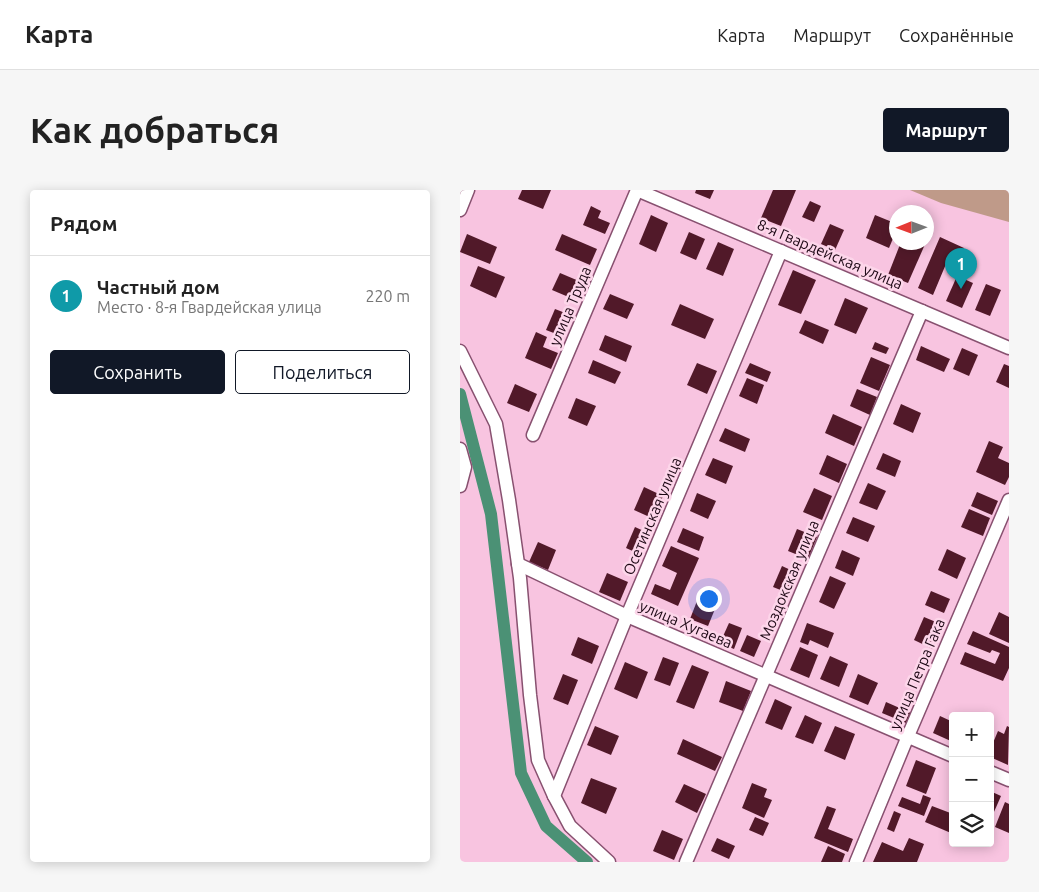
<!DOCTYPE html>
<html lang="ru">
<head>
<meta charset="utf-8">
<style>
  body { margin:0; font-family:Ubuntu,sans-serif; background:#f6f6f6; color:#222 }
  .controls { position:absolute; right:15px; bottom:15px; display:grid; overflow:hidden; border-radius:5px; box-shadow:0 2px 12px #0003 }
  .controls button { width:45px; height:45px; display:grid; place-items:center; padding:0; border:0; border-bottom:1px solid #e0e0e0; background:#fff; color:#222; font:25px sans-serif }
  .compass { position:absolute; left:429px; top:15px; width:45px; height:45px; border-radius:50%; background:#fff; box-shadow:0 2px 12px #0003; rotate:269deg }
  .you { position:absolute; left:248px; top:408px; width:18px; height:18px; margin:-12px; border:4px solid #fff; border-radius:50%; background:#1a73e8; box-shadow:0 0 0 8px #1a73e833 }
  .badge { display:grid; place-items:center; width:32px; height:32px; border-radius:50%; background:#111827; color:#fff; font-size:16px; font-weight:700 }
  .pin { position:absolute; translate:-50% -41px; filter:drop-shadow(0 1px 2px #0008) }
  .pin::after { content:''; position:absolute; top:26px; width:18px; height:15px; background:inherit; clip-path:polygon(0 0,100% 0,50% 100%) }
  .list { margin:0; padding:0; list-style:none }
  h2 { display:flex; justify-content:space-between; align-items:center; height:65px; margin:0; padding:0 20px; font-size:21px }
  h2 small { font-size:16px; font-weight:400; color:#767676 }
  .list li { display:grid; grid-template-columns:32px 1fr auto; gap:15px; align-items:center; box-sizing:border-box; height:80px; padding:0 20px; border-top:1px solid #e0e0e0 }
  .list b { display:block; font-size:19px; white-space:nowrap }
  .list p { margin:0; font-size:16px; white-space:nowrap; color:#767676 }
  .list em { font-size:16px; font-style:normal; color:#767676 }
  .actions { display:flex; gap:10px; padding:15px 20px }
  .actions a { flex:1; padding:11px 0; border:1px solid #111827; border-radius:5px; text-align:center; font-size:18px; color:#111827 }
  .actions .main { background:#111827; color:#fff }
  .icon { flex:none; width:28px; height:28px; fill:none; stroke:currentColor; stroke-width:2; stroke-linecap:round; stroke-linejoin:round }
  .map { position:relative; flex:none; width:549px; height:672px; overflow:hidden; border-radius:5px }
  header { display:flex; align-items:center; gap:30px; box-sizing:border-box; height:70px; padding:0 25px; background:#fff; border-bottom:1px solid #e0e0e0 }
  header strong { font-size:24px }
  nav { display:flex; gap:28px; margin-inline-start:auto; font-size:18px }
  .intro { display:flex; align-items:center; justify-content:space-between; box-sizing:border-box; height:120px; padding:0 30px }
  h1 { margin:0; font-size:35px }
  .button { padding:12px 22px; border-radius:5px; background:#111827; color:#fff; font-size:18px; font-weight:700 }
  main { display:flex; gap:30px; padding:0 30px }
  aside { flex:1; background:#fff; border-radius:5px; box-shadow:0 2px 12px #0003 }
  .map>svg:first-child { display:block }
  .green { fill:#bf9a89 }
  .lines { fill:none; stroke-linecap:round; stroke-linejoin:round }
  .canal { stroke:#4b9175; stroke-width:12 }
  .building { fill:#511929 }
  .street-casing { stroke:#885170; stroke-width:15 }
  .street { stroke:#fff; stroke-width:12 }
  .labels { text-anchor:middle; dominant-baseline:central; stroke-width:5; stroke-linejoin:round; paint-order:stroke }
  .street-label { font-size:15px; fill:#1c0714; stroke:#fdd6ea }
</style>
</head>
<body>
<header>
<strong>Карта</strong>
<nav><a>Карта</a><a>Маршрут</a><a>Сохранённые</a></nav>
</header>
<div class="intro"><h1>Как добраться</h1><a class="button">Маршрут</a></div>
<main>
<aside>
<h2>Рядом<small></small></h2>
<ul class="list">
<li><span class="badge" style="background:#0f9aa8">1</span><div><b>Частный дом</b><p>Место · 8-я Гвардейская улица</p></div><em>220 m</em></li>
</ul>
<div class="actions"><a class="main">Сохранить</a><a>Поделиться</a></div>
</aside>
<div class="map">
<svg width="549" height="672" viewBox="0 0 549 672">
  <rect width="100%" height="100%" fill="#f8c4e0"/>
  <path class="green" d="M450,0H549V32L481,13Z"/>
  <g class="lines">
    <path class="canal" d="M0,204L31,324L61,583L86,636L127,672"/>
  </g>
  <g class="building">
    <path d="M62,0H91L83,19L58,9Z"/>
    <path d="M236,0H254L250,9L235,3Z"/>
    <path d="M313,0H336L321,36L301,28Z"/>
    <path d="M350,11L361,16L354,32L342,27Z"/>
    <path d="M131,16L141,21L138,28L150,33L145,44L123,35Z"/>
    <path d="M191,25L208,33L196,62L179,54Z"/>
    <path d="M415,25L437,34V39L429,58L406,48Z"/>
    <path d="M370,34L384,40L375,60L361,54Z"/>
    <path d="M229,42L245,49L236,70L220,63Z"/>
    <path d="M7,44L37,57L30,74L0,62Z"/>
    <path d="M102,44L137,59L130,75L95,60Z"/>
    <path d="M480,47L504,58L500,66L491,62L473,105L458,98Z"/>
    <path d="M258,52L274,59L263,86L246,79Z"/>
    <path d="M441,52H466L448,93L428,85Z"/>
    <path d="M18,76L45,87L36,108L10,96Z"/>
    <path d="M333,80L356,90L341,124L318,115Z"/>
    <path d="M100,83L126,94L118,111L92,100Z"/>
    <path d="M497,86L513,93L502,118L486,111Z"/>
    <path d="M526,94L541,100L530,126L515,120Z"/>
    <path d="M150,104L174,114L167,129L143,119Z"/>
    <path d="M385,108L408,118L396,144L374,135Z"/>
    <path d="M220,114L254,129L245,149L211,135Z"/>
    <path d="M95,119L113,126L104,147L86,140Z"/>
    <path d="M345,130L369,140L363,154L339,143Z"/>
    <path d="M76,142L87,147L83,157L98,163L91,179L65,168Z"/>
    <path d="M145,145L172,156L166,172L139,160Z"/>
    <path d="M415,152L429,158L426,164L412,159Z"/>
    <path d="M461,156L490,169L484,182L456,170Z"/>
    <path d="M502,158L518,165L509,186L493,179Z"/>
    <path d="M411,167L430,175L419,201L400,193Z"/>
    <path d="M133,170L161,182L155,194L128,183Z"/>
    <path d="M237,173L257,181L247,204L227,195Z"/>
    <path d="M290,173L311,182L307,192L285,183Z"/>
    <path d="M544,174L549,176V198L536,192Z"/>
    <path d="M287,188L304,195L297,214L279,206Z"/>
    <path d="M55,194L77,204L69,222L47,213Z"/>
    <path d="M397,199L417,207L410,225L390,216Z"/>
    <path d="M116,208L136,216L127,236L108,228Z"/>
    <path d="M441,214L461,223L453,243L433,234Z"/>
    <path d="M373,224L402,237L394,256L365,243Z"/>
    <path d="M265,238L290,249L285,262L259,251Z"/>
    <path d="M529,251L543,257L538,268L549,273V287L545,295L516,282Z"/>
    <path d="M423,263L441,271L435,287L416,279Z"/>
    <path d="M367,265L387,274L379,293L359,284Z"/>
    <path d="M253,268L273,276L266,294L245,285Z"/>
    <path d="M408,293L426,301L417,320L399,313Z"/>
    <path d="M184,297L203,306L194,329L174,320Z"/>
    <path d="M354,298L372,306L362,330L343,322Z"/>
    <path d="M517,302L538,311L532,325L511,316Z"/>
    <path d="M237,303L256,311L248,329L230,321Z"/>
    <path d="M509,319L530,328L523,346L501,337Z"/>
    <path d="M393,327L415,336L408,352L386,343Z"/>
    <path d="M175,337L186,342L177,363L166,358Z"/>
    <path d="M223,338L244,347L239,361L217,352Z"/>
    <path d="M337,339L357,347L348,369L328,361Z"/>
    <path d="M78,352L96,360L88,380L69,372Z"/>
    <path d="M211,356L239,368L218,416L191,404L195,394L210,400L217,383L202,376Z"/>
    <path d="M487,359L506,368L497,389L478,380Z"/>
    <path d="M382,360L400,368L393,386L375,378Z"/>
    <path d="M322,376L337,383L328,403L313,397Z"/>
    <path d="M147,383L168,392L160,411L139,402Z"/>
    <path d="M370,386L386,393L374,419L359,412Z"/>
    <path d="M471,401L490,409L484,423L465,415Z"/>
    <path d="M237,411L255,419L248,436L230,429Z"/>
    <path d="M539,422L549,427V453L529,444Z"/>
    <path d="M464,427L483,435L473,459L454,450Z"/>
    <path d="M269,433L282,438L274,459L260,453Z"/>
    <path d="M347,433L374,443L368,458L350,450L348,455L340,452Z"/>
    <path d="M513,441L549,457V478L543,491L500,474L505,462L535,474L540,463L532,460L530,463L507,454Z"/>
    <path d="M287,445L301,451L294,467L280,461Z"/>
    <path d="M118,447L139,456L132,474L111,465Z"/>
    <path d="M340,457L358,465L349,488L330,480Z"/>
    <path d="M370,466L388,474L379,497L360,489Z"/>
    <path d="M203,467L219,473L210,496L194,490Z"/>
    <path d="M165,472L188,482L177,509L154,499Z"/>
    <path d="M232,475L249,482L234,519L216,512Z"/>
    <path d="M103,484L118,490L108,515L93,509Z"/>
    <path d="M398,484L418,493L408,515L389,507Z"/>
    <path d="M266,491L291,501L283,521L259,512Z"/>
    <path d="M315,509L332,517L322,540L305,533Z"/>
    <path d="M426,512L451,523L446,533L422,523Z"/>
    <path d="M345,525L362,533L353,554L335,547Z"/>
    <path d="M480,526L493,532V552L473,543Z"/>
    <path d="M135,536L159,546L151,565L127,555Z"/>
    <path d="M375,536L395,544L385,570L364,561Z"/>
    <path d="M547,536L549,537L548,575L530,567V560L538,541L544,544Z"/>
    <path d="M223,549L262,567L255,581L217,564Z"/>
    <path d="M456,570L476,578L466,604L446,596Z"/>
    <path d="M131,588L157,598L146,624L121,613Z"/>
    <path d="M292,593L307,599L304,607L312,610L304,628L282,618Z"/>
    <path d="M224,594L246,604L237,623L215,612Z"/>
    <path d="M530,601L541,606L530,631Z"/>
    <path d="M463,605L471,608L464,626L438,616L442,607L460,614Z"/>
    <path d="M545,612L549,614V643L535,637Z"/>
    <path d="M367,616L376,619L368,639L393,649L388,662L354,648Z"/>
    <path d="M472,616L493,624V639L491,643L465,632Z"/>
    <path d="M434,621L441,624L434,642L427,639Z"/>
    <path d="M295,627L309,633L303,646L289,640Z"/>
    <path d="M202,640L223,649L214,670L193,661Z"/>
    <path d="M257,648L275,656L269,669L251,661Z"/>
    <path d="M449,648L464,654L457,672H413L422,652L443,661Z"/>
    <path d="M368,656L385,664L382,672H361Z"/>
  </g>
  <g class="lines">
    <g class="street-casing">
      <g id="street">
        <path d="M177,0L549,158"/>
        <path d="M0,20L8,0"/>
        <path d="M0,161L36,234L49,310L60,388L70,505L78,570L94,606L110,636L149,672"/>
        <path d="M73,245L177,0"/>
        <path d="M0,259L5,277L0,296"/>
        <path d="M58,374L167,426L493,566"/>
        <path d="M530,582L549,590"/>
        <path d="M94,606L167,426L321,61"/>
        <path d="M226,672L462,121"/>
        <path d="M396,672L448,546L549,310"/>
      </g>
    </g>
    <use href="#street" class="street"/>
  </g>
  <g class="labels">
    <g class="street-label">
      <text transform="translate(370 64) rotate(23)">8-я Гвардейская улица</text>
      <text transform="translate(110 116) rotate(-67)">улица Труда</text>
      <text transform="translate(192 326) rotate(-67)">Осетинская улица</text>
      <text transform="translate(329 390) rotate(-67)">Моздокская улица</text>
      <text transform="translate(226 434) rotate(23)">улица Хугаева</text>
      <text transform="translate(457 484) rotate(-67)">улица Петра Гака</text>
    </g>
  </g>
</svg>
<div class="controls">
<button>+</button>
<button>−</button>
<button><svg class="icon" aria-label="layers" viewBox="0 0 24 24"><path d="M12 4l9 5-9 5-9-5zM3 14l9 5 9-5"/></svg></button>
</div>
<svg class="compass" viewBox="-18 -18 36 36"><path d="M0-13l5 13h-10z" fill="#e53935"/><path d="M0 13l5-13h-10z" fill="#767676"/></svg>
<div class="you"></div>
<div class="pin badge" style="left:501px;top:99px;background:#0f9aa8">1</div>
</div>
</main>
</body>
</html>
